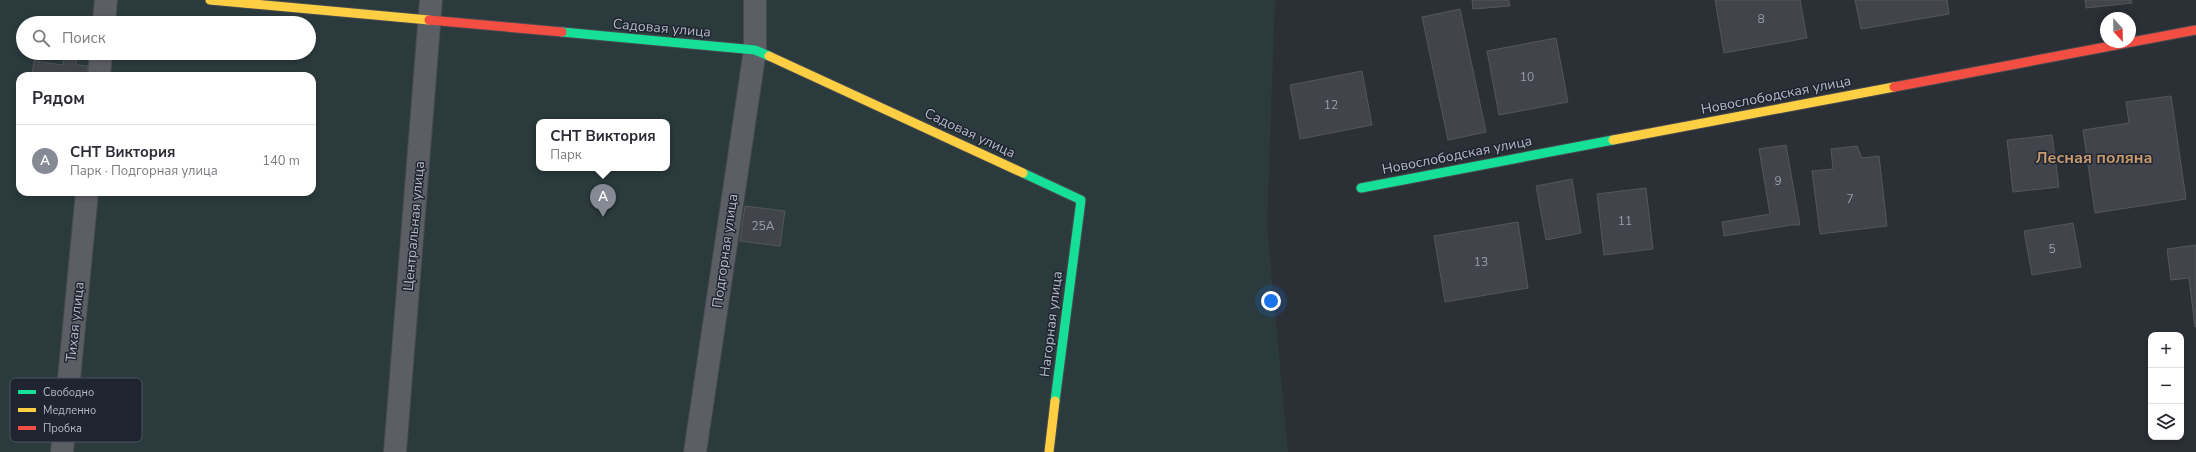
<!DOCTYPE html>
<html lang="ru">
<head>
<meta charset="utf-8">
<style>
  body { margin:0; font-family:"Nunito Sans",sans-serif; background:#f7f7f7; color:#2b2b33 }
  .controls { position:absolute; right:12px; bottom:12px; display:grid; overflow:hidden; border-radius:8px; box-shadow:0 2px 6px #0003 }
  .controls button { width:36px; height:36px; display:grid; place-items:center; padding:0; border:0; border-bottom:1px solid #e1e1e2; background:#fff; color:#2b2b33; font:20px sans-serif }
  .compass { position:absolute; left:2100px; top:12px; width:36px; height:36px; border-radius:50%; background:#fff; box-shadow:0 2px 6px #0003; rotate:158deg }
  .you { position:absolute; left:1271px; top:301px; width:14px; height:14px; margin:-10px; border:3px solid #fff; border-radius:50%; background:#1a73e8; box-shadow:0 0 0 6px #1a73e833 }
  .badge { display:grid; place-items:center; width:26px; height:26px; border-radius:50%; background:#858a94; color:#fff; font-size:13px; font-weight:700 }
  .pin { position:absolute; translate:-50% -33px; filter:drop-shadow(0 1px 2px #0008) }
  .pin::after { content:''; position:absolute; top:21px; width:14px; height:12px; background:inherit; clip-path:polygon(0 0,100% 0,50% 100%) }
  .popup { position:absolute; left:536px; top:119px; width:134px; height:52px; box-sizing:border-box; display:grid; place-content:center; border-radius:8px; background:#fff; filter:drop-shadow(0 1px 3px #0005); font-size:13px; white-space:nowrap; color:#7c7c81 }
  .popup b { font-size:15px; color:#2b2b33 }
  .popup::after { content:''; position:absolute; left:50%; top:100%; margin-left:-8px; border:8px solid transparent; border-top-color:#fff }
  .list { margin:0; padding:0; list-style:none }
  h2 { display:flex; justify-content:space-between; align-items:center; height:52px; margin:0; padding:0 16px; font-size:17px }
  h2 small { font-size:13px; font-weight:400; color:#7c7c81 }
  .list li { display:grid; grid-template-columns:26px 1fr auto; gap:12px; align-items:center; box-sizing:border-box; height:72px; padding:0 16px; border-top:1px solid #e1e1e2 }
  .list b { display:block; font-size:15px; white-space:nowrap }
  .list p { margin:0; font-size:13px; white-space:nowrap; color:#7c7c81 }
  .list em { font-size:13px; font-style:normal; color:#7c7c81 }
  .icon { flex:none; width:22px; height:22px; fill:none; stroke:currentColor; stroke-width:2; stroke-linecap:round; stroke-linejoin:round }
  .map { position:relative; flex:none; width:2196px; height:452px; overflow:hidden }
  .search { position:absolute; background:#fff; box-shadow:0 2px 6px #0003; left:16px; top:16px; width:300px; height:44px; display:flex; align-items:center; gap:10px; box-sizing:border-box; padding:0 14px; border-radius:22px; color:#7c7c81; font-size:15px }
  .panel { position:absolute; background:#fff; box-shadow:0 2px 6px #0003; left:16px; top:72px; width:300px; height:124px; border-radius:12px }
  .map>svg:first-child { display:block }
  .green { fill:#2b3a3d; fill-rule:evenodd }
  .building { fill:#41454b; stroke:#53575d }
  .lines { fill:none; stroke-linecap:round; stroke-linejoin:round }
  .street-casing { stroke:#474a4f; stroke-width:24 }
  .fast-casing { stroke:#474a4f; stroke-width:11 }
  .slow-casing { stroke:#474a4f; stroke-width:11 }
  .jam-casing { stroke:#474a4f; stroke-width:11 }
  .street { stroke:#5b5e64; stroke-width:22 }
  .fast { stroke:#16e098; stroke-width:9 }
  .slow { stroke:#ffcf43; stroke-width:9 }
  .jam { stroke:#f24e42; stroke-width:9 }
  .labels { text-anchor:middle; dominant-baseline:central; stroke-width:3; stroke-linejoin:round; paint-order:stroke }
  .number-label { font-size:12px; fill:#989ea7 }
  .street-label { font-size:14px; fill:#b5bbc6; stroke:#1f2530 }
  .quarter-label { font-size:16px; font-weight:bold; fill:#c99a6d; stroke:#1f2530 }
  .key { fill:#1f2530; stroke:#4c525d; stroke-width:1 }
  .key-label { font-size:11px; fill:#b5bbc6 }
</style>
</head>
<body>
<div class="map">
<svg width="2196" height="452" viewBox="0 0 2196 452">
  <rect width="100%" height="100%" fill="#2b2f36"/>
  <path class="green" d="M0,0H1275L1267,226L1288,452H0ZM23,23H309V53H23ZM20,76H312V192H20ZM539,122H667V168H539Z"/>
  <g class="building">
    <path d="M1472,0H1509L1510,6L1473,9Z"/>
    <path d="M1715,0H1800L1807,38L1724,53Z"/>
    <path d="M1855,0H1947L1949,14L1861,29Z"/>
    <path d="M2085,0H2131L2132,3L2086,8Z"/>
    <path d="M1460,9L1486,132L1448,140L1422,17Z"/>
    <path d="M1556,38L1568,102L1499,115L1487,51Z"/>
    <path d="M64,54L77,55L76,65L88,66L87,76H32L34,61L63,65Z"/>
    <path d="M1362,71L1372,125L1300,139L1290,85Z"/>
    <path d="M2171,96L2186,199L2095,213L2083,130L2129,123L2126,102Z"/>
    <path d="M2052,135L2059,187L2013,192L2007,140Z"/>
    <path d="M1786,145L1800,225H1791L1724,236L1722,222L1770,214L1759,149Z"/>
    <path d="M1857,146L1862,158L1879,156L1887,226L1820,234L1812,171L1833,169L1831,149Z"/>
    <path d="M1572,179L1581,233L1546,240L1536,186Z"/>
    <path d="M1646,188L1653,249L1604,255L1597,194Z"/>
    <path d="M745,206L785,211L780,246L740,241Z"/>
    <path d="M1518,222L1528,288L1445,302L1434,236Z"/>
    <path d="M2073,223L2081,267L2032,275L2024,231Z"/>
    <path d="M2196,245V327H2195L2189,278L2171,280L2167,249Z"/>
  </g>
  <g class="lines">
    <g class="street-casing">
      <g id="street">
        <path d="M104,23L106,0"/>
        <path d="M99,76L101,53"/>
        <path d="M62,452L87,192"/>
        <path d="M395,452L431,0"/>
        <path d="M695,452L755,50V0"/>
      </g>
    </g>
    <g class="fast-casing">
      <g id="fast">
        <path d="M562,32L755,50L769,56"/>
        <path d="M1023,173L1081,200L1055,401"/>
        <path d="M1361,188L1613,140"/>
      </g>
    </g>
    <g class="slow-casing">
      <g id="slow">
        <path d="M210,0L429,20"/>
        <path d="M769,56L1023,173"/>
        <path d="M1613,140L1894,87"/>
        <path d="M1049,452L1055,401"/>
      </g>
    </g>
    <g class="jam-casing">
      <g id="jam">
        <path d="M429,20L562,32"/>
        <path d="M1894,87L2196,30"/>
      </g>
    </g>
    <use href="#street" class="street"/>
    <use href="#fast" class="fast"/>
    <use href="#slow" class="slow"/>
    <use href="#jam" class="jam"/>
  </g>
  <g class="labels">
    <g class="number-label">
      <text x="1761" y="19">8</text>
      <text x="1527" y="77">10</text>
      <text x="1331" y="105">12</text>
      <text x="1778" y="181">9</text>
      <text x="1850" y="199">7</text>
      <text x="1625" y="221">11</text>
      <text x="763" y="226">25А</text>
      <text x="2052" y="249">5</text>
      <text x="1481" y="262">13</text>
    </g>
    <g class="street-label">
      <text transform="translate(662 28) rotate(5)">Садовая улица</text>
      <text transform="translate(1776 95) rotate(-11)">Новослободская улица</text>
      <text transform="translate(970 133) rotate(25)">Садовая улица</text>
      <text transform="translate(1457 155) rotate(-11)">Новослободская улица</text>
      <text transform="translate(414 226) rotate(-85)">Центральная улица</text>
      <text transform="translate(725 251) rotate(-82)">Подгорная улица</text>
      <text transform="translate(75 322) rotate(-84)">Тихая улица</text>
      <text transform="translate(1051 324) rotate(-83)">Нагорная улица</text>
    </g>
    <g class="quarter-label">
      <text x="2094" y="158">Лесная поляна</text>
    </g>
  </g>
  <rect x="10" y="378" width="132" height="64" rx="6" class="key"/>
  <rect x="18" y="390" width="18" height="4" fill="#16e098"/>
  <rect x="18" y="408" width="18" height="4" fill="#ffcf43"/>
  <rect x="18" y="426" width="18" height="4" fill="#f24e42"/>
  <g class="key-label">
    <text x="43" y="396">Свободно</text>
    <text x="43" y="414">Медленно</text>
    <text x="43" y="432">Пробка</text>
  </g>
</svg>
<div class="controls">
<button>+</button>
<button>−</button>
<button><svg class="icon" aria-label="layers" viewBox="0 0 24 24"><path d="M12 4l9 5-9 5-9-5zM3 14l9 5 9-5"/></svg></button>
</div>
<svg class="compass" viewBox="-18 -18 36 36"><path d="M0-13l5 13h-10z" fill="#e53935"/><path d="M0 13l5-13h-10z" fill="#7c7c81"/></svg>
<div class="you"></div>
<div class="pin badge" style="left:603px;top:217px">A</div>
<div class="popup"><b>СНТ Виктория</b>Парк</div>
<div class="search"><svg class="icon" aria-label="search" viewBox="0 0 24 24"><circle cx="10" cy="10" r="6"/><path d="M15 15l6 6"/></svg>Поиск</div>
<section class="panel">
<h2>Рядом<small></small></h2>
<ul class="list">
<li><span class="badge">A</span><div><b>СНТ Виктория</b><p>Парк · Подгорная улица</p></div><em>140 m</em></li>
</ul>
</section>
</div>
</body>
</html>
